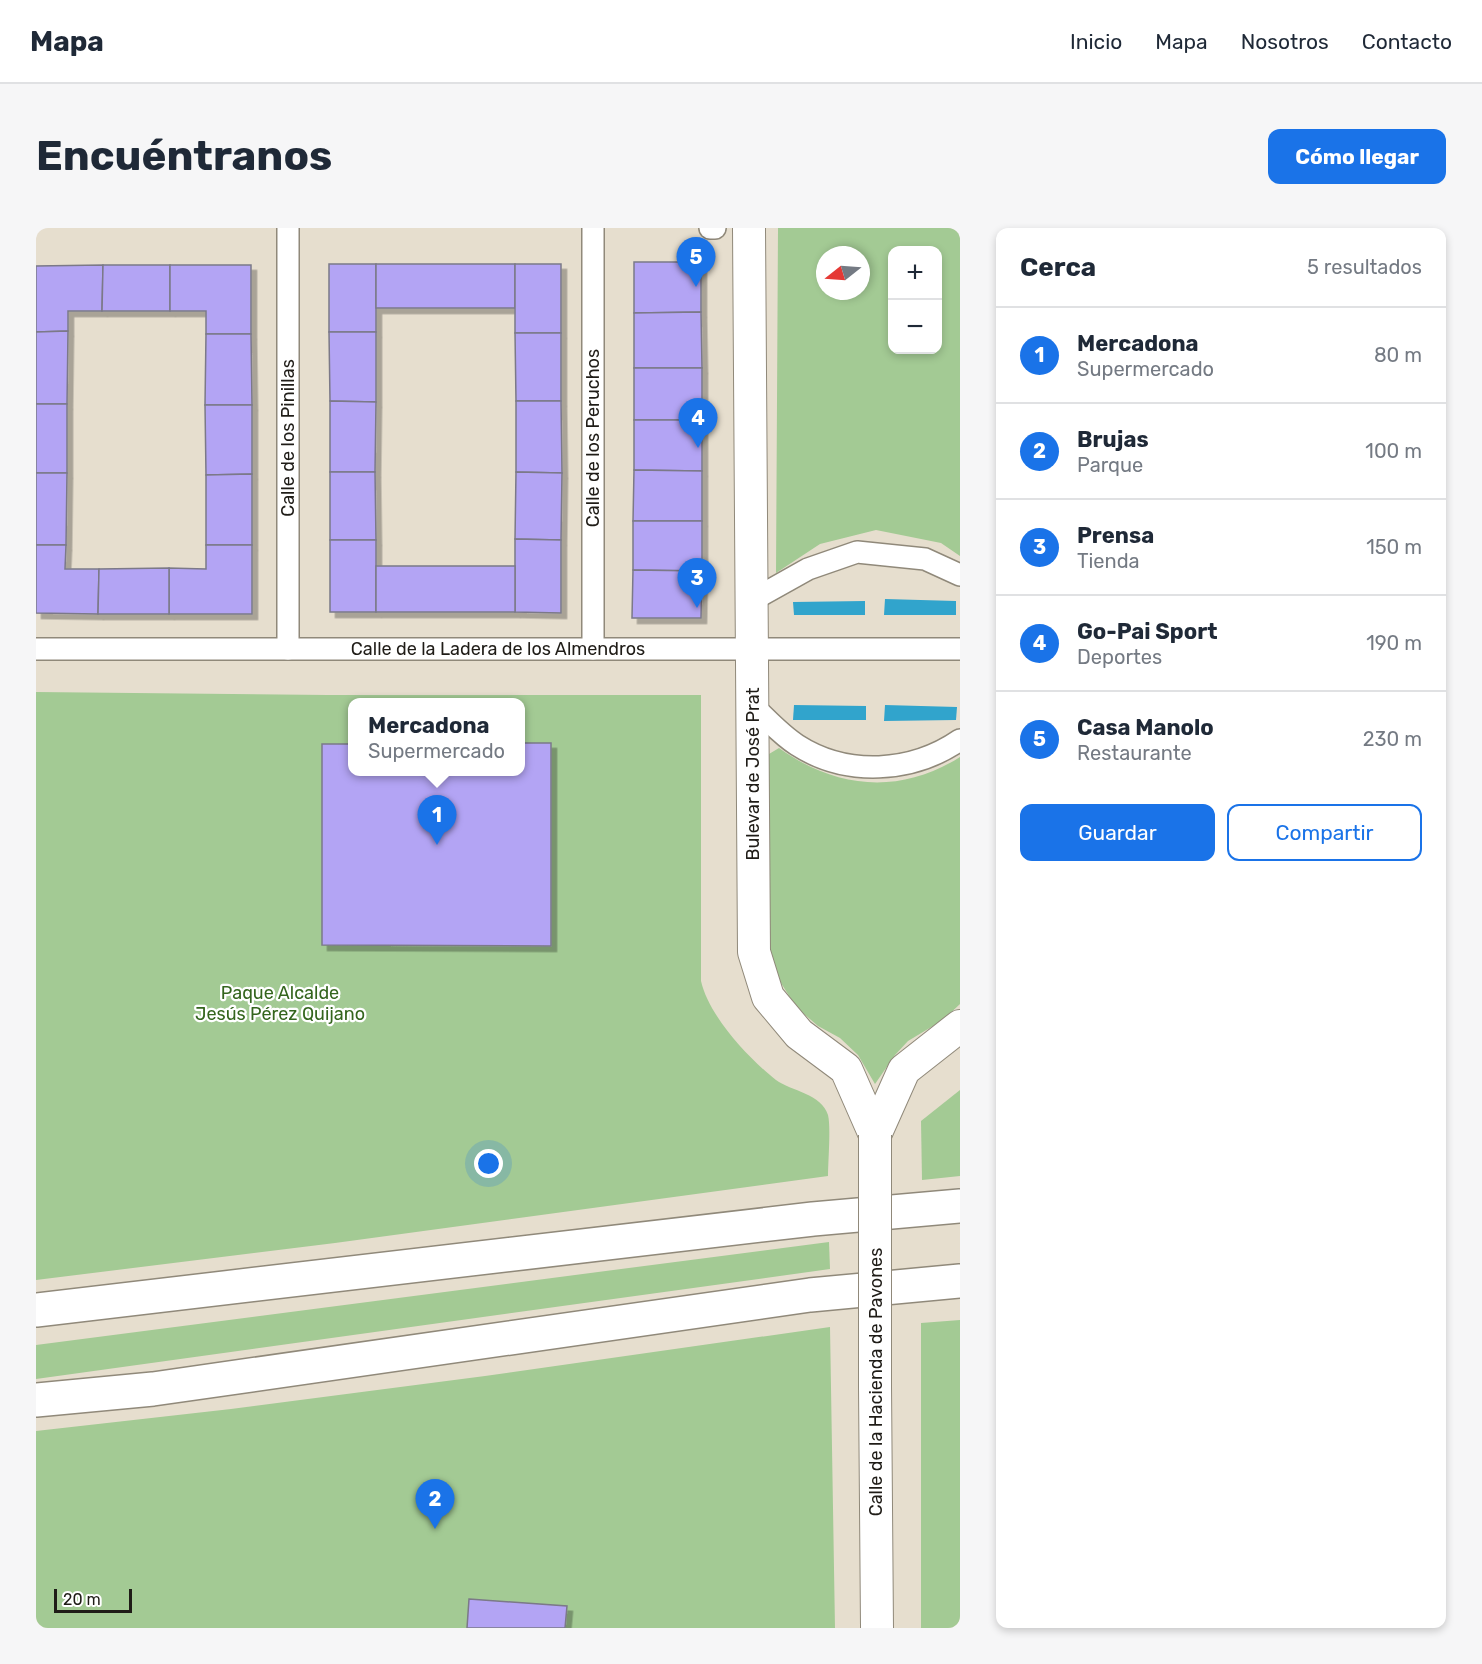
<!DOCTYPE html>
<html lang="es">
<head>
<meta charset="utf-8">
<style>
  body { margin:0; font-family:Rubik,sans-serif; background:#f6f6f7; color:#1f2937 }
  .controls { position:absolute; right:18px; top:18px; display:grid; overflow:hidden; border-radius:12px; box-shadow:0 3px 9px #0003 }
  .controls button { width:54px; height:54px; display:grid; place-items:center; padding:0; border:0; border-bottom:2px solid #e0e1e3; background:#fff; color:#1f2937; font:30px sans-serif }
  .compass { position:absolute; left:780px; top:18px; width:54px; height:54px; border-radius:50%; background:#fff; box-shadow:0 3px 9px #0003; rotate:253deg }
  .scale { position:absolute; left:18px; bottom:15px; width:78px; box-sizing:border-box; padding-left:6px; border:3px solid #1f1c17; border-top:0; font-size:16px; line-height:21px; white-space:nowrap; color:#1f1c17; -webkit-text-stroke:4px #fff; paint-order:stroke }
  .you { position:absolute; left:453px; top:936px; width:21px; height:21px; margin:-15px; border:4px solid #fff; border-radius:50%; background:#1a73e8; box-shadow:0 0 0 9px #1a73e833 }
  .badge { display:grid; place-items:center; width:39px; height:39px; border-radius:50%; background:#1a73e8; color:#fff; font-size:20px; font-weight:700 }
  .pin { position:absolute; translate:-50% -50px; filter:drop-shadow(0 2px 3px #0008) }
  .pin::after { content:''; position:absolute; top:32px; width:21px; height:18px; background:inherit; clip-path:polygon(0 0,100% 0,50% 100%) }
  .popup { position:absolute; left:312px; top:470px; width:177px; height:78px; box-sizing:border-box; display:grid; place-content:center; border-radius:12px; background:#fff; filter:drop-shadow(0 2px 4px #0005); font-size:20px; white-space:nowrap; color:#747a83 }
  .popup b { font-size:22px; color:#1f2937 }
  .popup::after { content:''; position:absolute; left:50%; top:100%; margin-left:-12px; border:12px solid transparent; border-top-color:#fff }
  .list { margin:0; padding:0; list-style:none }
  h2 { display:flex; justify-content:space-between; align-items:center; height:78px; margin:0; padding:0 24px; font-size:26px }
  h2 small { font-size:20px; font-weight:400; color:#747a83 }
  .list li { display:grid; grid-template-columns:39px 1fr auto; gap:18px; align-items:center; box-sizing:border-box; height:96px; padding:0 24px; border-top:2px solid #e0e1e3 }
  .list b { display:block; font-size:22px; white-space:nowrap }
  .list p { margin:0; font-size:20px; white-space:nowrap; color:#747a83 }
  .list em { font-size:20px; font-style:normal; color:#747a83 }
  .actions { display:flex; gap:12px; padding:18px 24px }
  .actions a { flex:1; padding:14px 0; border:2px solid #1a73e8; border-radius:12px; text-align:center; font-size:21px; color:#1a73e8 }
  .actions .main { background:#1a73e8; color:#fff }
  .map { position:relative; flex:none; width:924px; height:1400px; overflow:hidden; border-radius:12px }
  header { display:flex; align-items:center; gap:36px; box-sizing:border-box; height:84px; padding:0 30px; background:#fff; border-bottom:2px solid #e0e1e3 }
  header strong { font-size:28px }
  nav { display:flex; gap:33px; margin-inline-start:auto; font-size:21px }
  .intro { display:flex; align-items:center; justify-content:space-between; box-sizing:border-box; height:144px; padding:0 36px }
  h1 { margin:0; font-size:42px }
  .button { padding:15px 27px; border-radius:12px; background:#1a73e8; color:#fff; font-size:21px; font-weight:700 }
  main { display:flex; gap:36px; padding:0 36px }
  aside { flex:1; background:#fff; border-radius:12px; box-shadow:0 3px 9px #0003 }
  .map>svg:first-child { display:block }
  .green { fill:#a3ca94; fill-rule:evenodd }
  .water { fill:#31a4cc }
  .building { fill:#b3a4f4; stroke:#7b7988; stroke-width:1.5; filter:url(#shadow) }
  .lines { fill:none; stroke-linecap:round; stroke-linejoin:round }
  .street-casing { stroke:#90897a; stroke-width:24 }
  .secondary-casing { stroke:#90897a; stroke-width:34 }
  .highway-casing { stroke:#90897a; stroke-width:36 }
  .street { stroke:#fff; stroke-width:21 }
  .secondary { stroke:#fff; stroke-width:32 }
  .highway { stroke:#fff; stroke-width:33 }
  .secondary-bridge-casing { stroke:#90897a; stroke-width:34; stroke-linecap:butt }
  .secondary-bridge { stroke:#fff; stroke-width:32 }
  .labels { text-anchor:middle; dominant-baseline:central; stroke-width:4.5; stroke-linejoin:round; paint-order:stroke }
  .street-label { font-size:18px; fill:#1f1c17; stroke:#fff }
  .park-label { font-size:18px; fill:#34651d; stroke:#fff }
</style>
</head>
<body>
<header>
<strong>Mapa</strong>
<nav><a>Inicio</a><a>Mapa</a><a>Nosotros</a><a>Contacto</a></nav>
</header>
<div class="intro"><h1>Encuéntranos</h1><a class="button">Cómo llegar</a></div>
<main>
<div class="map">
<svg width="924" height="1400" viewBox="0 0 924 1400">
  <defs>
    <filter id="shadow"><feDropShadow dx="5.5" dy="5.5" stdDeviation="0" flood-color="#0004"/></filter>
  </defs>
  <rect width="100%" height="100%" fill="#e6dece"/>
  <g class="green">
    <path d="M742,0H924V328L905,315L840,302L784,316L740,345ZM856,22H902V122H856ZM789,27H825V63H789Z"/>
    <path d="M0,464L292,467H665V753C673,788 712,830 740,852C755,863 786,866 792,887C795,899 792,934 792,948L299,1015L0,1052ZM317,474H485V544H317Z"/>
    <path d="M743,520C800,561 864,567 924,529V776L907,792L872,813L859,827L839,856L822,827L804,810L782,798L760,779L740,747L733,725V526Z"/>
    <path d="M924,862V948L886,952L885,893Z"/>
    <path d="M793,1014L794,1041L0,1151V1117Z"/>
    <path d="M924,1092V1400H885V1095Z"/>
    <path d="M794,1099L799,1400H0V1203L195,1181L449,1148Z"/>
  </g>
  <g class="water">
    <path d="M849,371L920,373V387H848Z"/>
    <path d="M829,373V387H758L757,374Z"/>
    <path d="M758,477L830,478V492H757Z"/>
    <path d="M849,477L921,479L920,492L848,493Z"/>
  </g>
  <g class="building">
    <path d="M598,34H665V84L598,85Z"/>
    <rect x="293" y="36" width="47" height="68"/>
    <rect x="340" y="36" width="139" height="44"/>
    <rect x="479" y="36" width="46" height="69"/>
    <path d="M67,37L66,83H32V103L0,104V38Z"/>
    <path d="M67,37H134V83H66Z"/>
    <path d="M134,37H215V106H170V83H134Z"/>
    <path d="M665,84L666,140H598V85Z"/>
    <path d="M32,103L31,176H0V104Z"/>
    <path d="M293,104H340V174L294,173Z"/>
    <path d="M479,105H525V173H480Z"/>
    <path d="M170,106H215L216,177H169Z"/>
    <rect x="598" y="140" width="68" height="52"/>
    <path d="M294,173L340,174L339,244H294Z"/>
    <path d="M480,173H525L526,245L480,244Z"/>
    <rect x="0" y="176" width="31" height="69"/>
    <path d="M169,177H216V246L170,247Z"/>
    <path d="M598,192H666V243L598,242Z"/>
    <path d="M598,242L666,243V293H597Z"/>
    <path d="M294,244H339L340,312H294Z"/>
    <path d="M480,244L526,245L525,312L479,311Z"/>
    <path d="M0,245H31L30,317H0Z"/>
    <path d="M216,246V317H170V247Z"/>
    <path d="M597,293H666V343L597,342Z"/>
    <path d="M479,311L525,312V385L479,384Z"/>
    <rect x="294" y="312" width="46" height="72"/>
    <path d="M0,317H30L29,341H63L62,386L0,385Z"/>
    <path d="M170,317H216V386H133V340L170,341Z"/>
    <rect x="340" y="338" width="139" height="46"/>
    <path d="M133,340V386H62L63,341Z"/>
    <path d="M597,342L666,343L665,390H596Z"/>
    <path d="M485,515H515V718L286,717V516H317V544H485Z"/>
    <path d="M433,1371L531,1378L529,1400H431Z"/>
  </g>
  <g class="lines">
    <g class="street-casing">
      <g id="street">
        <path d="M674,0H679"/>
        <path d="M715,373L772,341L821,324L889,331L924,347"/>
        <path d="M0,421H924"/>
        <path d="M252,421V0"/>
        <path d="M557,421V0"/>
        <path d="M716,477C731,491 744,506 761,517C811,549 876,545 924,512"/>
      </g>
    </g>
    <g class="secondary-casing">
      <g id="secondary">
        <path d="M713,0L718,724L732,769L763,806L810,841L839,907"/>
        <path d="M839,907L868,842L924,798"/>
        <path d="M839,1158L841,1400"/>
      </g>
    </g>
    <g class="highway-casing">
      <g id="highway">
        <path d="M0,1082L777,991L924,978"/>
        <path d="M0,1172L117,1161L774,1067L924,1053"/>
      </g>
    </g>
    <use href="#street" class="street"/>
    <use href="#secondary" class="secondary"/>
    <use href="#highway" class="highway"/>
    <g class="secondary-bridge-casing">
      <path id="secondary-bridge" d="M839,907V1158"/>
    </g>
    <use href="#secondary-bridge" class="secondary-bridge"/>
  </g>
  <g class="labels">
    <g class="street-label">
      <text transform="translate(252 210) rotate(-90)">Calle de los Pinillas</text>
      <text transform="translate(557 210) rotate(-90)">Calle de los Peruchos</text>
      <text x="462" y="421">Calle de la Ladera de los Almendros</text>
      <text transform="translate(717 546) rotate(-90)">Bulevar de José Prat</text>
      <text transform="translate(840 1154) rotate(-90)">Calle de la Hacienda de Pavones</text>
    </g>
    <g class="park-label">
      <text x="244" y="765">Paque Alcalde<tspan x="244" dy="21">Jesús Pérez Quijano</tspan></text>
    </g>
  </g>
</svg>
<div class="controls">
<button>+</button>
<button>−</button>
</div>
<svg class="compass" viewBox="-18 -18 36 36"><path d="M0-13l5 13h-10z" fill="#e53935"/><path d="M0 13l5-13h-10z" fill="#747a83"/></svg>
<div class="scale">20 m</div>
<div class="you"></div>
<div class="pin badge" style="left:401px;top:617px">1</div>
<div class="popup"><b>Mercadona</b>Supermercado</div>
<div class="pin badge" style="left:399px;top:1301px">2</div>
<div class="pin badge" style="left:661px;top:380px">3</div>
<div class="pin badge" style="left:662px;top:220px">4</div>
<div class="pin badge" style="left:660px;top:59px">5</div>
</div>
<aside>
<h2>Cerca<small>5 resultados</small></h2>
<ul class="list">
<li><span class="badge">1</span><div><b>Mercadona</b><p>Supermercado</p></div><em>80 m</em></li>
<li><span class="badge">2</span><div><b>Brujas</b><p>Parque</p></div><em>100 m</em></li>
<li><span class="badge">3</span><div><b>Prensa</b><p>Tienda</p></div><em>150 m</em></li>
<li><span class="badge">4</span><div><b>Go-Pai Sport</b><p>Deportes</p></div><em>190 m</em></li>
<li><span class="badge">5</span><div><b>Casa Manolo</b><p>Restaurante</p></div><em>230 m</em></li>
</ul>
<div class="actions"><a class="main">Guardar</a><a>Compartir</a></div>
</aside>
</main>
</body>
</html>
